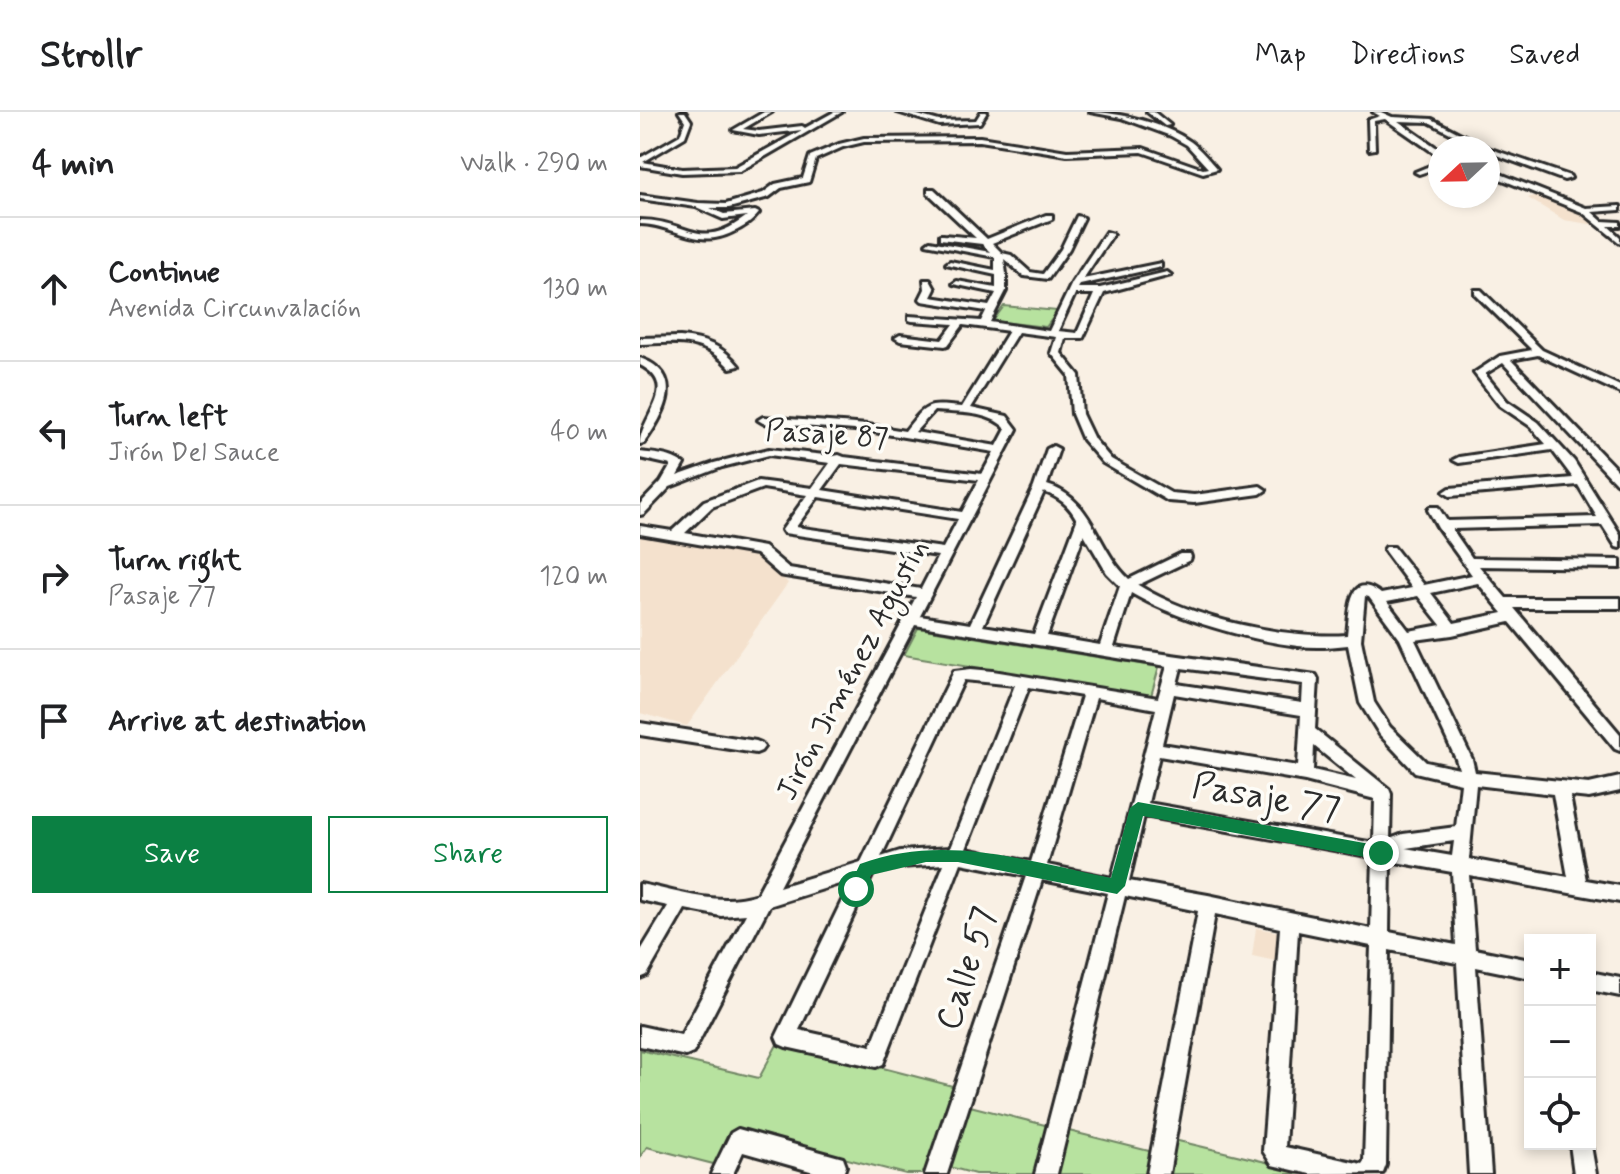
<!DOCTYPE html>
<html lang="en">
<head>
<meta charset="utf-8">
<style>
  body { margin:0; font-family:Mynerve,sans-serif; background:#f6f6f6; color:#202124 }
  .controls { position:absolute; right:24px; bottom:24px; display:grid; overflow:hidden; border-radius:0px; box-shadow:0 4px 12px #0003 }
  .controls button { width:72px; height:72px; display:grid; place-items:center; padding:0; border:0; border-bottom:2px solid #e0e0e0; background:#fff; color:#202124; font:40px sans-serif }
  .compass { position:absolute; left:788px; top:24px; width:72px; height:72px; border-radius:50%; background:#fff; box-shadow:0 4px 12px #0003; rotate:248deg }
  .stop { position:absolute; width:24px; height:24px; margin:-18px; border:6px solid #0b8043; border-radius:50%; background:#fff }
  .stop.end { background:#0b8043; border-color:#fff; box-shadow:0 2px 8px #0008 }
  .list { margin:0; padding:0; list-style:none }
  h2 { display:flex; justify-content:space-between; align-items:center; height:104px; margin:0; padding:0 32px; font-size:34px }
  h2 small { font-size:26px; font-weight:400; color:#757577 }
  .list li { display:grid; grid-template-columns:52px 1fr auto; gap:24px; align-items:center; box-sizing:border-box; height:144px; padding:0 32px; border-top:2px solid #e0e0e0 }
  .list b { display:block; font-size:30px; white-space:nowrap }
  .list p { margin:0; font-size:26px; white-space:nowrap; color:#757577 }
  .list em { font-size:26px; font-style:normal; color:#757577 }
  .actions { display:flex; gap:16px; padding:24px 32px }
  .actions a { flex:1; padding:18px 0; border:2px solid #0b8043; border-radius:0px; text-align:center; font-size:28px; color:#0b8043 }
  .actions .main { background:#0b8043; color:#fff }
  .icon { flex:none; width:44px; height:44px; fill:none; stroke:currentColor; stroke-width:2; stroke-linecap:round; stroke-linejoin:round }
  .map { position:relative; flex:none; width:980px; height:1062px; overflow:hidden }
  header { display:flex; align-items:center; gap:48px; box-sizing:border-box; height:112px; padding:0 40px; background:#fff; border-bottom:2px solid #e0e0e0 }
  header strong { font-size:38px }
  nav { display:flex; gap:44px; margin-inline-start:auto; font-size:28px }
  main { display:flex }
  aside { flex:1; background:#fff }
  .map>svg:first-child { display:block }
  .built { fill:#f4e1cd }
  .green { fill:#b7e29f; stroke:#718665; stroke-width:2 }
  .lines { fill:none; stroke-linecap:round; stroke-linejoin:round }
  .minor-casing { stroke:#2b2b2b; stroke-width:6 }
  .minor { fill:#fdfcf7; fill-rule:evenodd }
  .route { fill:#0b8043 }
  .labels { text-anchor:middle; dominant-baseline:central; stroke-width:7; stroke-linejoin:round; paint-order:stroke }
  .street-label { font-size:30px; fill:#2b2b2b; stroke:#fdfcf7 }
  .near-street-label { font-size:36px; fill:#2b2b2b; stroke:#fdfcf7 }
</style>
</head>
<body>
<header>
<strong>Strollr</strong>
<nav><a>Map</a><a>Directions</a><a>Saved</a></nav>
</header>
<main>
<aside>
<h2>4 min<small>Walk · 290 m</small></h2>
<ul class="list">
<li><svg class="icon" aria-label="ahead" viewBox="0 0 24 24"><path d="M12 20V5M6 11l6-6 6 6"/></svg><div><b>Continue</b><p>Avenida Circunvalación</p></div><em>130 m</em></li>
<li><svg class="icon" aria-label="left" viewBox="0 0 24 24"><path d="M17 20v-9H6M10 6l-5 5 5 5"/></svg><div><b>Turn left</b><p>Jirón Del Sauce</p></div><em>40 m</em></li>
<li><svg class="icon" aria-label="right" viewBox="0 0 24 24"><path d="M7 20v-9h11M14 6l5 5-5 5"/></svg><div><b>Turn right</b><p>Pasaje 77</p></div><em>120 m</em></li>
<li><svg class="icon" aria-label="arrive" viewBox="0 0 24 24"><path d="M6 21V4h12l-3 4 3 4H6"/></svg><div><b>Arrive at destination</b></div></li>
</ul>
<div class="actions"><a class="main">Save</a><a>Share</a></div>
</aside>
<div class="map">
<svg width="980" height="1062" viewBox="0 0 980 1062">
  <rect width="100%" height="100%" fill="#f9f0e4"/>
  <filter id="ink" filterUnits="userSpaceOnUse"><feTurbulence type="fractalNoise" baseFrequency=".0125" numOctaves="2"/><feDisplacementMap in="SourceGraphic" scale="16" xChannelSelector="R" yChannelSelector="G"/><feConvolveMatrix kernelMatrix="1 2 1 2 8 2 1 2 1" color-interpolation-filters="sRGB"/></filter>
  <g filter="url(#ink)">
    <g class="built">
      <path d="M903,81L946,101L956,113L924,108L888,86Z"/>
      <path d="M0,418L118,441L148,471L47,614L0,601Z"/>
      <path d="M616,816L639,820L636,849L612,844Z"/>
    </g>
    <g class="green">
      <path d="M364,194L418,199L406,215L353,209Z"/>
      <path d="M278,516L519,555L511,584L264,543Z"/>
      <path d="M139,929L320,976L290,1062H266L102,1020L85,1055L7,1035L0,1045V938L119,966Z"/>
      <path d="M326,993L409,1014L396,1062H335L306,1054Z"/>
      <path d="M425,1018L513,1040L509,1062H415Z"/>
      <path d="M530,1027L676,1062H524Z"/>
    </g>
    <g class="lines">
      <g class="minor-casing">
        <g id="minor">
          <path d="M39,0H45L51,9L45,25L3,50L42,57L95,55L162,18L119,23L93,18L124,0H132L103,17L119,19L162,14L165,16L194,0H202L100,59L42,61L0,54V46L40,23L45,9Z"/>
          <path d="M257,0H267L299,9L336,8L341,0H347L340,11L299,13Z"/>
          <path d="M450,0C480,0 526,12 551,30C560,37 569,48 577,57L563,61L502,40L427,43L340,29L224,30L203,35L176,47L169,70L141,76L129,85L89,96H70L84,102L115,99L119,101C112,110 103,116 93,120C57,138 36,113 0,112V108C49,108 59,141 107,104L83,107L56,95L0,87V83L58,91L86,92L123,81L135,72L163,66L170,44L199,32L224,26L340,25L427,39L503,36L563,57L568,56L547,33L531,24L482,6Z"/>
          <path d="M507,0H514L530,13L525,14Z"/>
          <path d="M733,0H741L752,5L792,7L848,36H839L789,10L758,9L800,38V43H797L745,7L734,9L735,37L729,38L728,8L740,4Z"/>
          <path d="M848,36L930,64L931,66L924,68L848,40Z"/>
          <path d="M797,51H800V55L779,62L775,60Z"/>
          <path d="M848,57L946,96L980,94V98L952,100L962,109L980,110V114H968L980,125V131L942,100L848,62Z"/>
          <path d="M288,77H294L347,127L406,103H412V107L352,131L362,141L371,143L390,160L403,162L421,137L437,104L444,106L429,137L408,167L384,164L364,147L366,162V179L350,210L409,219L432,171L466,120L473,122L443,167L521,151V155L440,173L438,176H460L527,160L531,163L464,181L443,226H425L421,241L439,263L442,302L454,327L471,347L531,381L554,383L620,374L626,378L620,382L554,391L528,389L463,351L443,328L432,302L429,263L411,241L416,225L378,220L331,296L367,304L377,317L280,504L330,512L394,375L407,337L413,334L419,337L407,373C454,387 455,435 489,467L540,442H550L551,445L550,448L498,473C553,507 644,527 707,523C710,502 707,456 741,482L772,476L746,441L744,438L746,435H754L784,473L832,463L798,416L788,398L790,395H798L807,409L957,405L938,373L810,384L804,380L810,376L933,366L912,338L819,351L813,348L819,345L906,332L890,314L859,293L834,261L860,244L892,238L835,182V178H841L902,238L980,274V281L898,243L871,248L980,361V372L976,371L863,251L845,262L867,289L898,310L934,349L980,422V436L976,435L962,413L812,417L832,446L980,448V456L839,454L866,486H980V496H874L980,622V639L975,637L870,510L812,523L775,528L832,647L835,660L949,672L980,665V679L949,686L930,684L946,768L980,774V790L829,763L835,837L890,848V866L836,855L851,1062H829L817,851L749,838L746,1053L743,1061L670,1062L632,1053L623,1039L640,816L575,802L529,1062H507L558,799L485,784L417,1062H395L468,781L402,768L307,1062H285L386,764L321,751L243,952L236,955L146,935L139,932L136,925L212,768L129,794L53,941L46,944L0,934V914L41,923L106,802L81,804L45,797L7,863L0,866V840L28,794L0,788V772C38,779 79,795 117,782L276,485L145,464L140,463L116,442L0,422V414L32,419L64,389L118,369L172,376L190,351L129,343L82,355L30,375L4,402L0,403V392L21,370L31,353L0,346V340C15,342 31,342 44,352L37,364L74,351L129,337L194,344L199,343L204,345L342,362L354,340L228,319L123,311L118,308L123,305L228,313L265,319C287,291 286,292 322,295L369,219L323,213L308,233L305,234L260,229L255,226L260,223L302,228L314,212L272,209L269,208V204L341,209L346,199L282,189L280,187L285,177L284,168H290L295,177L291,185L349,194L356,181L313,172L317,169L356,176V163L306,152L310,149L355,158V145L286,132L290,129L350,140L342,132L300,127V123H303L336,126L288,81ZM435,182H454L437,221L418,219ZM294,299C316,301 351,299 366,317L357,334L275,320ZM201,352L339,368L322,400L182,378ZM123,376L167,383L142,418L144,421L298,444L281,477L149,456L124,435L45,421L72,395ZM404,380C419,385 430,394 437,408L394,522L343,514ZM178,385L318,407L303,436L156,415ZM444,422L467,461L480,474L460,533L407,524ZM838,471L863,501L814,511L791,481ZM491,481C535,507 608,528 658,534C675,536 691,535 708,533L720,591L740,623L775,660L821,671L816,715L763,722L750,727L751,682L749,677L675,617L678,567L676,563L474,535ZM725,484L729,485L760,527L816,647L819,657L786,650L750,615L734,590L721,528ZM778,484L801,513L769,519L747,490ZM275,513L527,554L518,586L353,559L331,557L314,559L221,750L139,775ZM541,556L663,572L662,591L537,572ZM324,568L375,573L310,736L260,739L241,745ZM389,575L442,584L391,750L326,737ZM534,582L661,603L658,654L522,632ZM456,586L516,597L472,766L407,753ZM674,634L716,668L673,658ZM519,644L665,669L735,687L734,731L508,691ZM836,673L913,682L928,765L829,747ZM504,704L733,745L731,817L568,783L489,769ZM814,729L812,744L765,736H766ZM750,749L812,760L816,833L749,820ZM304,752L231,934L159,918L233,762L260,755ZM658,819L731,834L724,1049L722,1052L645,1035Z"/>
          <path d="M40,225C65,227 83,234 99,254L90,256C63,226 37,230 0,232V226Z"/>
          <path d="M0,246C47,263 25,302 4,331L0,332C0,304 42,275 0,253Z"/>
          <path d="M0,611L116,629L121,631L124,635L121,639L116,641L0,623Z"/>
          <path d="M950,860L980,866V884L950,878Z"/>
          <path d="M98,1017L203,1046L206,1054L203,1062H181L103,1040L93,1062H71L91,1021Z"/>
          <path d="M950,1028L956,1062H934L930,1032H950Z"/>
        </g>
      </g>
      <use href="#minor" class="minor"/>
    </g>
  </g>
  <path class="route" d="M498,690L741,734L749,741L741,748L503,704L485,774L477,782L318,750H286L231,763L222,782L216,784L208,777L220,752C305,721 386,749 471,766L490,696Z"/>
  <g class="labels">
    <g class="street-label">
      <text transform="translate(187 323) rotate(4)">Pasaje 87</text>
      <text transform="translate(213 558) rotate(-62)">Jirón Jiménez Agustín</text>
    </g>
    <g class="near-street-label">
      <text transform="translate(626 687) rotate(10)">Pasaje 77</text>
      <text transform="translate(328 857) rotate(-72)">Calle 57</text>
    </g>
  </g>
</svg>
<div class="controls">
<button>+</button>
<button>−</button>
<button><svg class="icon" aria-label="locate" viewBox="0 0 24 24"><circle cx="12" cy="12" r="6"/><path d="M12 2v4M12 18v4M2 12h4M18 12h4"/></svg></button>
</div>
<svg class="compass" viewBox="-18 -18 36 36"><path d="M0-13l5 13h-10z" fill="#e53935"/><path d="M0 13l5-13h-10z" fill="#757577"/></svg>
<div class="stop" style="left:216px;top:777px"></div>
<div class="stop end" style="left:741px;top:741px"></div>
</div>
</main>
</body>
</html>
